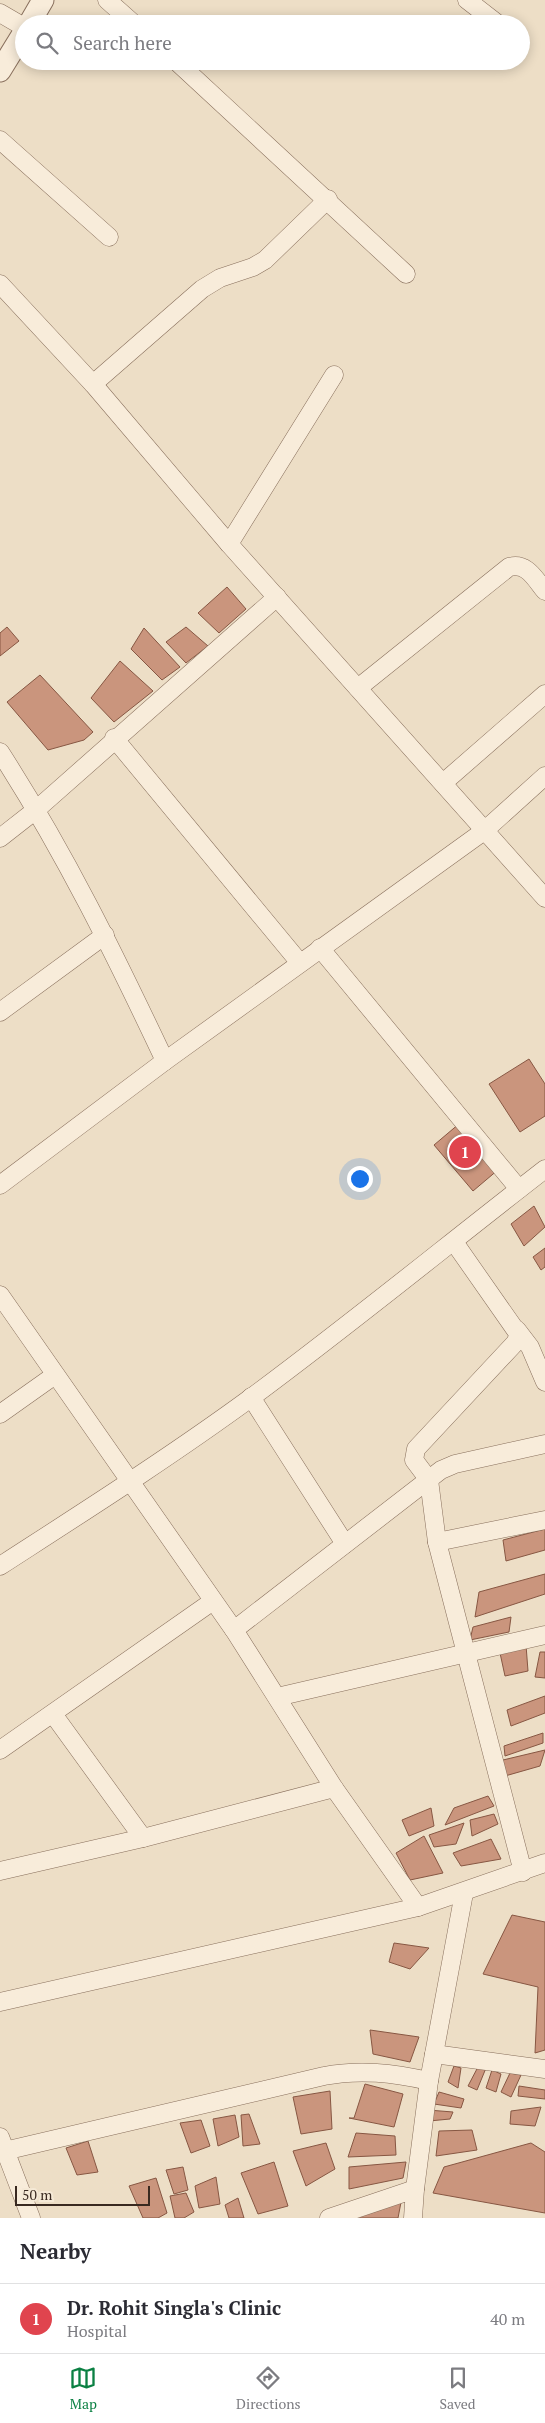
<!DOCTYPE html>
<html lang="en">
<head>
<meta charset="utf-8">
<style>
  body { margin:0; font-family:"PT Serif",serif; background:#f7f7f7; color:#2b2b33 }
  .scale { position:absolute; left:15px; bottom:12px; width:135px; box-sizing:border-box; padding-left:5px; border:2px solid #392920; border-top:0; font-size:14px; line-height:18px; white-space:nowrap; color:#392920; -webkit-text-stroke:4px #f5e9d6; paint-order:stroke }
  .you { position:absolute; left:359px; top:1178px; width:18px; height:18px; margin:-12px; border:4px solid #fff; border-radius:50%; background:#1a73e8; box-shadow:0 0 0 8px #1a73e833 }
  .badge { display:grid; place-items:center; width:32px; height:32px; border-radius:50%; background:#0b8043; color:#fff; font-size:16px; font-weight:700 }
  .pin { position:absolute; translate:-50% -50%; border:2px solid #fff; box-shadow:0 1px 5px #0006 }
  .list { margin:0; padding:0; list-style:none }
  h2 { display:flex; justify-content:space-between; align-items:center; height:65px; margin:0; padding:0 20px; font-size:21px }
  h2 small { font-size:16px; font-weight:400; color:#7c7c81 }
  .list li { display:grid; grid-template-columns:32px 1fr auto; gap:15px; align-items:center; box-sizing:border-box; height:70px; padding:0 20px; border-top:1px solid #e1e1e2 }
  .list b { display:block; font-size:19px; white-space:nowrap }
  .list p { margin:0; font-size:16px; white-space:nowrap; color:#7c7c81 }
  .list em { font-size:16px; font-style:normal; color:#7c7c81 }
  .icon { flex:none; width:28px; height:28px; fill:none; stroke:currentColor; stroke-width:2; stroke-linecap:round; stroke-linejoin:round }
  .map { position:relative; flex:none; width:545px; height:2218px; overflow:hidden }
  .search { position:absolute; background:#fff; box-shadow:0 2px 12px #0003; left:15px; right:15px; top:15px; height:55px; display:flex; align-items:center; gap:12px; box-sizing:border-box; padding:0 18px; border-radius:28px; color:#7c7c81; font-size:19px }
  .sheet { height:135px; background:#fff }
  nav { display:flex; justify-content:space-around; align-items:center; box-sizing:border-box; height:70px; border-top:1px solid #e1e1e2; background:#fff; font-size:14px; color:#7c7c81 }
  nav a { display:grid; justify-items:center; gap:2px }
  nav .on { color:#0b8043 }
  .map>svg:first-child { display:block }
  .building { fill:#ca957d; stroke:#875743 }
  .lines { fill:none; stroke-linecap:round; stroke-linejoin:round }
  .minor-casing { stroke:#886f5c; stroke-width:19 }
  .tertiary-casing { stroke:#886f5c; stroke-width:23 }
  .minor { stroke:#f8ecda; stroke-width:18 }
  .tertiary { stroke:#f8ecda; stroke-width:21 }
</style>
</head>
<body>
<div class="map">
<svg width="545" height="2218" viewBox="0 0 545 2218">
  <rect width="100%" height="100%" fill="#eddec6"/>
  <g class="building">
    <path d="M227,587L246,609L219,633L198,613Z"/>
    <path d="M7,627L19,641L0,656V633Z"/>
    <path d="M186,627L208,646L186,663L166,642Z"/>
    <path d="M144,628L180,667L162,680L131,649Z"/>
    <path d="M120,661L153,691L114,722L91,698Z"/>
    <path d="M40,675L93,732L84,740L48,750L7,702Z"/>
    <path d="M529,1059L545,1084V1116L520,1132L489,1084Z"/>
    <path d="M460,1123L499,1169L473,1191L434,1145Z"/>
    <path d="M534,1206L545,1227L524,1246L511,1224Z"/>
    <path d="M545,1248V1267L541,1270L533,1257Z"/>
    <path d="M545,1529V1550L506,1561L503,1540Z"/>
    <path d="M545,1574V1594L475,1617L479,1592Z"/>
    <path d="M511,1617L509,1632L470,1640L473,1627Z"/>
    <path d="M526,1645L528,1671L505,1676L500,1653Z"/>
    <path d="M540,1652H545V1678L535,1677Z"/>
    <path d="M545,1696V1713L511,1726L507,1710Z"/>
    <path d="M543,1733V1743L505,1756L504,1746Z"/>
    <path d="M545,1750L540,1766L505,1776L503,1760Z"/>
    <path d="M488,1796L494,1806L445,1825L454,1808Z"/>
    <path d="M431,1808L434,1826L409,1836L402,1820Z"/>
    <path d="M494,1814L498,1824L472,1836L470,1820Z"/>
    <path d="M464,1823L456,1844L434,1847L429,1835Z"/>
    <path d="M424,1836L443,1873L410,1880L396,1853Z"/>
    <path d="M491,1839L501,1859L461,1866L453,1853Z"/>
    <path d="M512,1915L545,1922V2050L535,2053L538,1987L483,1974Z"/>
    <path d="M394,1943L429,1948L410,1969L389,1962Z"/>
    <path d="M370,2030L419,2037L410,2062L373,2054Z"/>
    <path d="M479,2065L486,2068L477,2090L468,2086Z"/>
    <path d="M454,2066L461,2068L458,2088L448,2082Z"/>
    <path d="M492,2070L501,2074L496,2092L486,2088Z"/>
    <path d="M510,2073L521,2075L511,2097L501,2092Z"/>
    <path d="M365,2084L403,2094L394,2127L349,2118H354Z"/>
    <path d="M519,2086L545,2090V2099L518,2096Z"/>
    <path d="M330,2091L332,2129L301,2134L293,2097Z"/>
    <path d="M439,2092L464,2099L461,2108L434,2104Z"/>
    <path d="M541,2107L535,2126L510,2124L511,2111Z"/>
    <path d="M428,2110L453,2112L450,2119L429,2121Z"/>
    <path d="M249,2114L260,2144L243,2146L241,2115Z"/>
    <path d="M235,2115L239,2137L218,2146L213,2119Z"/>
    <path d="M201,2120L210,2146L191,2153L180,2123Z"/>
    <path d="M472,2130L477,2150L436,2156L439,2131Z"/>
    <path d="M356,2133L395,2136L396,2155L348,2157Z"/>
    <path d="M88,2141L98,2172L77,2175L66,2148Z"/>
    <path d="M326,2143L335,2169L306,2186L293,2151Z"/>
    <path d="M531,2143L545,2152V2213L433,2193L444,2167Z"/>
    <path d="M274,2162L288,2206L258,2214L241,2173Z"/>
    <path d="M406,2162L403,2178L349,2189V2167Z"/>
    <path d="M183,2167L188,2190L174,2194L166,2170Z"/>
    <path d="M216,2177L220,2204L199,2208L195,2186Z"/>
    <path d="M156,2178L167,2213L158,2218H143L129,2186Z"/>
    <path d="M186,2193L194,2212L184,2218H175L170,2196Z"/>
    <path d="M402,2197L398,2218H352Z"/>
    <path d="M238,2198L244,2218H229L225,2205Z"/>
  </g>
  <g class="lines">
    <g class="minor-casing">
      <g id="minor">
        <path d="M107,0L134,24"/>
        <path d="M467,0L498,24"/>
        <path d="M0,13L24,27"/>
        <path d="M176,61L406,274"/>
        <path d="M0,140L109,237"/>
        <path d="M0,284L93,384L229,544L545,898"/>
        <path d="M93,384L202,289L220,278L253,267L265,260L328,199"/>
        <path d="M229,544L334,375"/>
        <path d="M358,688L509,567C527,562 535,579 545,591"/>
        <path d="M114,738L300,963"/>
        <path d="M0,752C64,851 115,955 165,1061"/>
        <path d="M443,783L545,694"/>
        <path d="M0,838L37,809L277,597"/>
        <path d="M320,948L519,1189"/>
        <path d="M0,1012L105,935"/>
        <path d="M0,1185L165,1061L484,831L545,776"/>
        <path d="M454,1242L519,1335L515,1343L416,1449L414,1460L429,1480L437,1542L523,1872"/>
        <path d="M0,1295L234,1630L334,1788L418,1907"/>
        <path d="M517,1330L530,1347L545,1382"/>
        <path d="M251,1397L345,1544"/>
        <path d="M0,1414L55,1375"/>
        <path d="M437,1542L545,1520"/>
        <path d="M0,1566C85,1511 170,1457 252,1397C352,1323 447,1245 545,1169"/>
        <path d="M234,1630L441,1470L455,1464L545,1444"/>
        <path d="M277,1697L545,1635"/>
        <path d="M53,1714L143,1838"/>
        <path d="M0,1750L213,1601"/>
        <path d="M0,1871L143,1838L334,1788"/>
        <path d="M0,2002L418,1907L545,1863"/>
        <path d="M434,2054L545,2069"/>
        <path d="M429,2081L464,1893"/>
        <path d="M0,2137L31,2218"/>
        <path d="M0,2152L324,2076C360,2069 393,2073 429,2081L415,2189"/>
        <path d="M329,2218L415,2189L413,2218"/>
      </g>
    </g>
    <g class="tertiary-casing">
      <g id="tertiary">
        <path d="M29,24L43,0"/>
        <path d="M0,71L24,32"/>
      </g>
    </g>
    <use href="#minor" class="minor"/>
    <use href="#tertiary" class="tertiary"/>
  </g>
</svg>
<div class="scale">50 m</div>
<div class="you"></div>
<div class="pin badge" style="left:465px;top:1152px;background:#e0444e">1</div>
<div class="search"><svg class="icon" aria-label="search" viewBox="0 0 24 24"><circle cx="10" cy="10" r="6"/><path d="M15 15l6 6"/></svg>Search here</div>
</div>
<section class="sheet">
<h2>Nearby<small></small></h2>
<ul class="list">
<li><span class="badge" style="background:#e0444e">1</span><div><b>Dr. Rohit Singla's Clinic</b><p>Hospital</p></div><em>40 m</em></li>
</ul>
</section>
<nav>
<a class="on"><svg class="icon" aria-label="map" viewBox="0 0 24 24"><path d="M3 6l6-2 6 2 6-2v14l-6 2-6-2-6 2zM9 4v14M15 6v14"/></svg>Map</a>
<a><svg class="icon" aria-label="directions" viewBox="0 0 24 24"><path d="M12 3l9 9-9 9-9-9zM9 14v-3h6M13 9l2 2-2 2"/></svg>Directions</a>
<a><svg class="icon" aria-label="saved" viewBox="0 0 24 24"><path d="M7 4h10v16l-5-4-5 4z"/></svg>Saved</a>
</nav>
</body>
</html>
